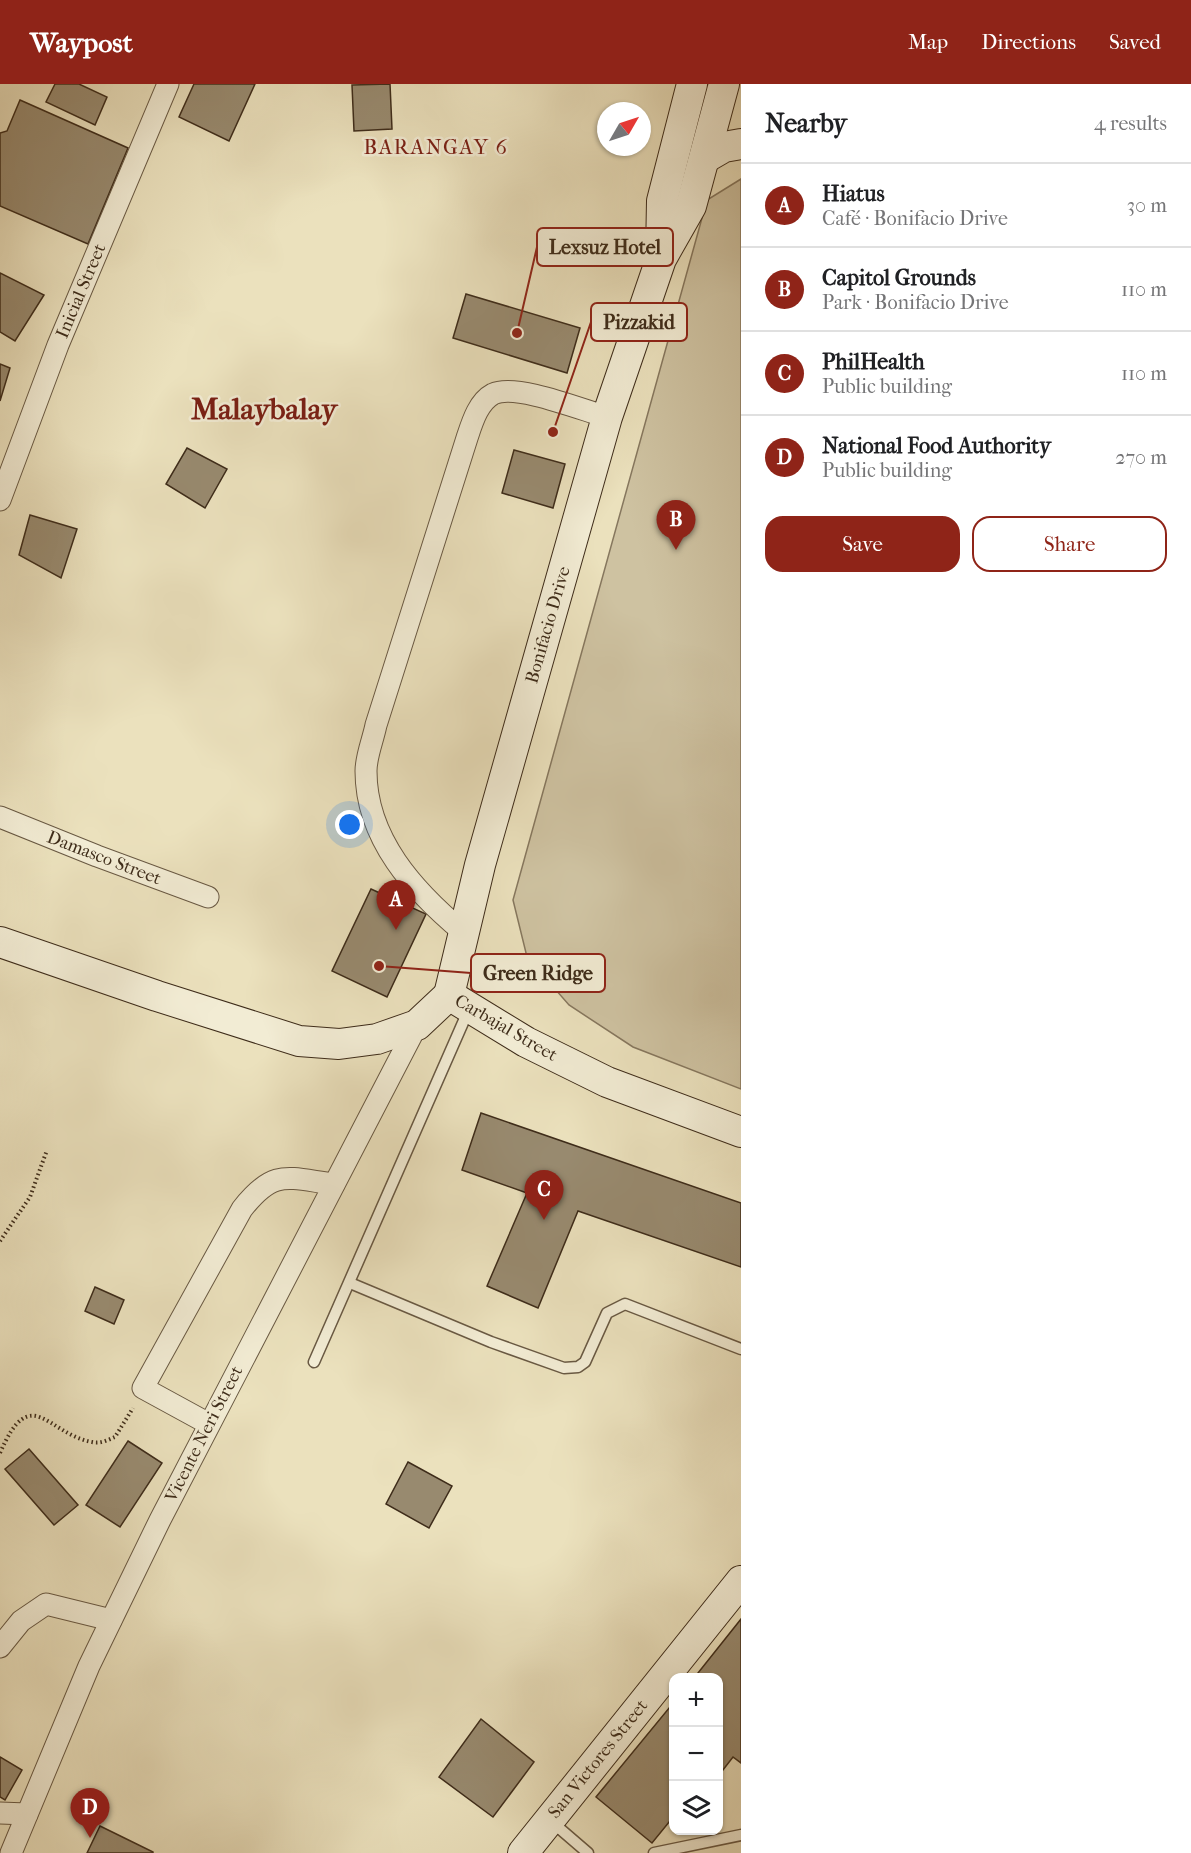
<!DOCTYPE html>
<html lang="en">
<head>
<meta charset="utf-8">
<style>
  body { margin:0; font-family:"IM FELL French Canon",serif; background:#f6f6f6; color:#202124 }
  .controls { position:absolute; right:18px; bottom:18px; display:grid; overflow:hidden; border-radius:12px; box-shadow:0 2px 4px #0004 }
  .controls button { width:54px; height:54px; display:grid; place-items:center; padding:0; border:0; border-bottom:2px solid #e0e0e0; background:#fff; color:#202124; font:30px sans-serif }
  .compass { position:absolute; left:597px; top:18px; width:54px; height:54px; border-radius:50%; background:#fff; box-shadow:0 2px 4px #0004; rotate:51deg }
  .you { position:absolute; left:350px; top:741px; width:21px; height:21px; margin:-15px; border:4px solid #fff; border-radius:50%; background:#1a73e8; box-shadow:0 0 0 9px #1a73e833 }
  .badge { display:grid; place-items:center; width:39px; height:39px; border-radius:50%; background:#8f2418; color:#fff; font-size:20px; font-weight:700 }
  .pin { position:absolute; translate:-50% -50px; filter:drop-shadow(0 2px 3px #0008) }
  .pin::after { content:''; position:absolute; top:32px; width:21px; height:18px; background:inherit; clip-path:polygon(0 0,100% 0,50% 100%) }
  .list { margin:0; padding:0; list-style:none }
  h2 { display:flex; justify-content:space-between; align-items:center; height:78px; margin:0; padding:0 24px; font-size:26px }
  h2 small { font-size:20px; font-weight:400; color:#757577 }
  .list li { display:grid; grid-template-columns:39px 1fr auto; gap:18px; align-items:center; box-sizing:border-box; height:84px; padding:0 24px; border-top:2px solid #e0e0e0 }
  .list b { display:block; font-size:22px; white-space:nowrap }
  .list p { margin:0; font-size:20px; white-space:nowrap; color:#757577 }
  .list em { font-size:20px; font-style:normal; color:#757577 }
  .actions { display:flex; gap:12px; padding:18px 24px }
  .actions a { flex:1; padding:14px 0; border:2px solid #8f2418; border-radius:18px; text-align:center; font-size:21px; color:#8f2418 }
  .actions .main { background:#8f2418; color:#fff }
  .icon { flex:none; width:33px; height:33px; fill:none; stroke:currentColor; stroke-width:2; stroke-linecap:round; stroke-linejoin:round }
  .map { position:relative; flex:none; width:741px; height:1769px; overflow:hidden }
  header { display:flex; align-items:center; gap:36px; box-sizing:border-box; height:84px; padding:0 30px; background:#8f2418; color:#fff }
  header strong { font-size:28px }
  nav { display:flex; gap:33px; margin-inline-start:auto; font-size:21px }
  main { display:flex }
  aside { flex:1; background:#fff }
  .map>svg:first-child { display:block }
  .green { fill:#cec2a1; stroke:#86775e; stroke-width:1.5 }
  .building { fill:#988a6f; stroke:#3e2c1a; stroke-width:1.5 }
  .lines { fill:none; stroke-linecap:round; stroke-linejoin:round }
  .lane-casing { stroke:#695943; stroke-width:13 }
  .street-casing { stroke:#695943; stroke-width:23 }
  .secondary-casing { stroke:#3e2c1a; stroke-width:32 }
  .path { stroke:#3e2c1a; stroke-width:4; stroke-dasharray:1.5 3; stroke-linecap:butt }
  .lane { stroke:#f2ecd4; stroke-width:10 }
  .street { stroke:#f2ecd4; stroke-width:21 }
  .secondary { stroke:#f2ecd4; stroke-width:30 }
  .labels { text-anchor:middle; dominant-baseline:central; stroke-width:5; stroke-linejoin:round; paint-order:stroke }
  .street-label { font-size:18px; fill:#3e2c1a; stroke:#f2ecd4 }
  .quarter-label { font-size:21px; letter-spacing:1.5px; fill:#7a1f14; stroke:#f2ecd4 }
  .town-label { font-size:30px; font-weight:bold; fill:#7a1f14; stroke:#f2ecd4 }
  .leader { fill:none; stroke:#8f2418; stroke-width:2 }
  .callout-dot { fill:#8f2418; stroke:#f2ecd4; stroke-width:2 }
  .callout { fill:#f2ecd4; stroke:#8f2418; stroke-width:2 }
  .callout-label { font-size:20px; text-anchor:middle; font-weight:bold; fill:#3e2c1a }
</style>
</head>
<body>
<header>
<strong>Waypost</strong>
<nav><a>Map</a><a>Directions</a><a>Saved</a></nav>
</header>
<main>
<div class="map">
<svg width="741" height="1769" viewBox="0 0 741 1769">
  <rect width="100%" height="100%" fill="#ebe1bd"/>
  <filter id="stains"><feTurbulence type="fractalNoise" baseFrequency=".00333" numOctaves="4"/><feColorMatrix values="0 0 0 0 .2 0 0 0 0 .09 0 0 0 0 .02 0 0 0 .5 -.17"/></filter>
  <radialGradient id="worn" r=".72"><stop offset=".6" stop-color="#630" stop-opacity="0"/><stop offset="1" stop-color="#630" stop-opacity=".3"/></radialGradient>
  <path class="green" d="M741,95V1005L633,963L569,921L527,873L513,816L707,116Z"/>
  <g class="building">
    <path d="M55,0H79L107,13L95,41L46,18Z"/>
    <path d="M194,0H255L229,57L179,33Z"/>
    <path d="M390,0L392,45L354,47L352,1Z"/>
    <path d="M20,16L128,64L88,160L0,122V49L7,47Z"/>
    <path d="M0,189L44,211L15,257L0,248Z"/>
    <path d="M466,210L580,244L567,289L453,254Z"/>
    <path d="M0,280L10,284L0,317Z"/>
    <path d="M187,364L227,385L205,424L166,400Z"/>
    <path d="M514,366L565,380L553,424L502,409Z"/>
    <path d="M30,431L77,445L61,494L19,471Z"/>
    <path d="M371,805L426,830L387,913L332,887Z"/>
    <path d="M481,1029L741,1119V1183L578,1127L538,1224L487,1202L527,1109L462,1086Z"/>
    <path d="M95,1203L124,1216L114,1240L85,1227Z"/>
    <path d="M128,1357L162,1379L120,1443L86,1421Z"/>
    <path d="M29,1365L78,1421L54,1441L5,1385Z"/>
    <path d="M408,1378L452,1402L429,1444L386,1420Z"/>
    <path d="M741,1535V1679L733,1673L719,1691L718,1594H694Z"/>
    <path d="M674,1618V1732L652,1759L596,1713Z"/>
    <path d="M481,1635L534,1678L493,1733L439,1693Z"/>
    <path d="M0,1673L22,1686L5,1716L0,1713Z"/>
    <path d="M100,1742L153,1768V1769H87Z"/>
  </g>
  <g class="lines">
    <g class="lane-casing">
      <g id="lane">
        <path d="M350,1199L491,1258L564,1284L578,1283L585,1278L607,1229L625,1220L741,1265"/>
        <path d="M314,1278L469,925"/>
        <path d="M552,1738L588,1769"/>
        <path d="M654,1769L741,1751"/>
      </g>
    </g>
    <g class="street-casing">
      <g id="street">
        <path d="M0,416L58,261L168,0"/>
        <path d="M0,733L97,772L208,813"/>
        <path d="M463,848C414,807 366,755 366,687C366,672 373,656 376,641L467,354C472,339 478,318 493,310C516,299 582,326 607,333"/>
        <path d="M209,1340L143,1304L242,1125C274,1084 287,1094 334,1100"/>
        <path d="M0,1563L21,1537L46,1520L111,1536"/>
        <path d="M0,1729L27,1730"/>
        <path d="M11,1769L89,1582L160,1436L417,941"/>
      </g>
    </g>
    <g class="secondary-casing">
      <g id="secondary">
        <path d="M705,74L724,63L741,60"/>
        <path d="M661,170L662,117L692,0"/>
        <path d="M0,858L157,912L299,957L339,960L377,955L417,941L449,911"/>
        <path d="M449,911L480,781L607,333L661,175L691,122L724,0"/>
        <path d="M449,911L526,958L607,998L741,1048"/>
        <path d="M523,1769L741,1497"/>
      </g>
    </g>
    <g class="path">
      <path d="M0,1157L30,1113L47,1066"/>
      <path d="M0,1369C31,1297 47,1350 92,1358C100,1360 108,1356 115,1353L133,1324"/>
    </g>
    <use href="#lane" class="lane"/>
    <use href="#street" class="street"/>
    <use href="#secondary" class="secondary"/>
  </g>
  <g class="labels">
    <g class="street-label">
      <text transform="translate(81 207) rotate(-67)">Inicial Street</text>
      <text transform="translate(548 541) rotate(-74)">Bonifacio Drive</text>
      <text transform="translate(104 774) rotate(21)">Damasco Street</text>
      <text transform="translate(506 944) rotate(30)">Carbajal Street</text>
      <text transform="translate(204 1350) rotate(-63)">Vicente Neri Street</text>
      <text transform="translate(598 1675) rotate(-51)">San Victores Street</text>
    </g>
    <g class="quarter-label">
      <text x="436" y="63">BARANGAY 6</text>
    </g>
    <g class="town-label">
      <text x="264" y="325">Malaybalay</text>
    </g>
  </g>
  <path class="leader" d="M517 249L537 163M553 348L591 238M379 882L471 889"/>
  <g class="callout-dot">
    <circle cx="517" cy="249" r="6"/>
    <circle cx="553" cy="348" r="6"/>
    <circle cx="379" cy="882" r="6"/>
  </g>
  <g class="callout">
    <rect x="537" y="144" width="136" height="38" rx="6"/>
    <rect x="591" y="219" width="96" height="38" rx="6"/>
    <rect x="471" y="870" width="134" height="38" rx="6"/>
  </g>
  <g class="callout-label">
    <text x="605" y="170">Lexsuz Hotel</text>
    <text x="639" y="245">Pizzakid</text>
    <text x="538" y="896">Green Ridge</text>
  </g>
  <rect width="100%" height="100%" filter="url(#stains)"/>
  <rect width="100%" height="100%" fill="url(#worn)"/>
</svg>
<div class="controls">
<button>+</button>
<button>−</button>
<button><svg class="icon" aria-label="layers" viewBox="0 0 24 24"><path d="M12 4l9 5-9 5-9-5zM3 14l9 5 9-5"/></svg></button>
</div>
<svg class="compass" viewBox="-18 -18 36 36"><path d="M0-13l5 13h-10z" fill="#e53935"/><path d="M0 13l5-13h-10z" fill="#757577"/></svg>
<div class="you"></div>
<div class="pin badge" style="left:396px;top:846px">A</div>
<div class="pin badge" style="left:676px;top:466px">B</div>
<div class="pin badge" style="left:544px;top:1136px">C</div>
<div class="pin badge" style="left:90px;top:1754px">D</div>
</div>
<aside>
<h2>Nearby<small>4 results</small></h2>
<ul class="list">
<li><span class="badge">A</span><div><b>Hiatus</b><p>Café · Bonifacio Drive</p></div><em>30 m</em></li>
<li><span class="badge">B</span><div><b>Capitol Grounds</b><p>Park · Bonifacio Drive</p></div><em>110 m</em></li>
<li><span class="badge">C</span><div><b>PhilHealth</b><p>Public building</p></div><em>110 m</em></li>
<li><span class="badge">D</span><div><b>National Food Authority</b><p>Public building</p></div><em>270 m</em></li>
</ul>
<div class="actions"><a class="main">Save</a><a>Share</a></div>
</aside>
</main>
</body>
</html>
